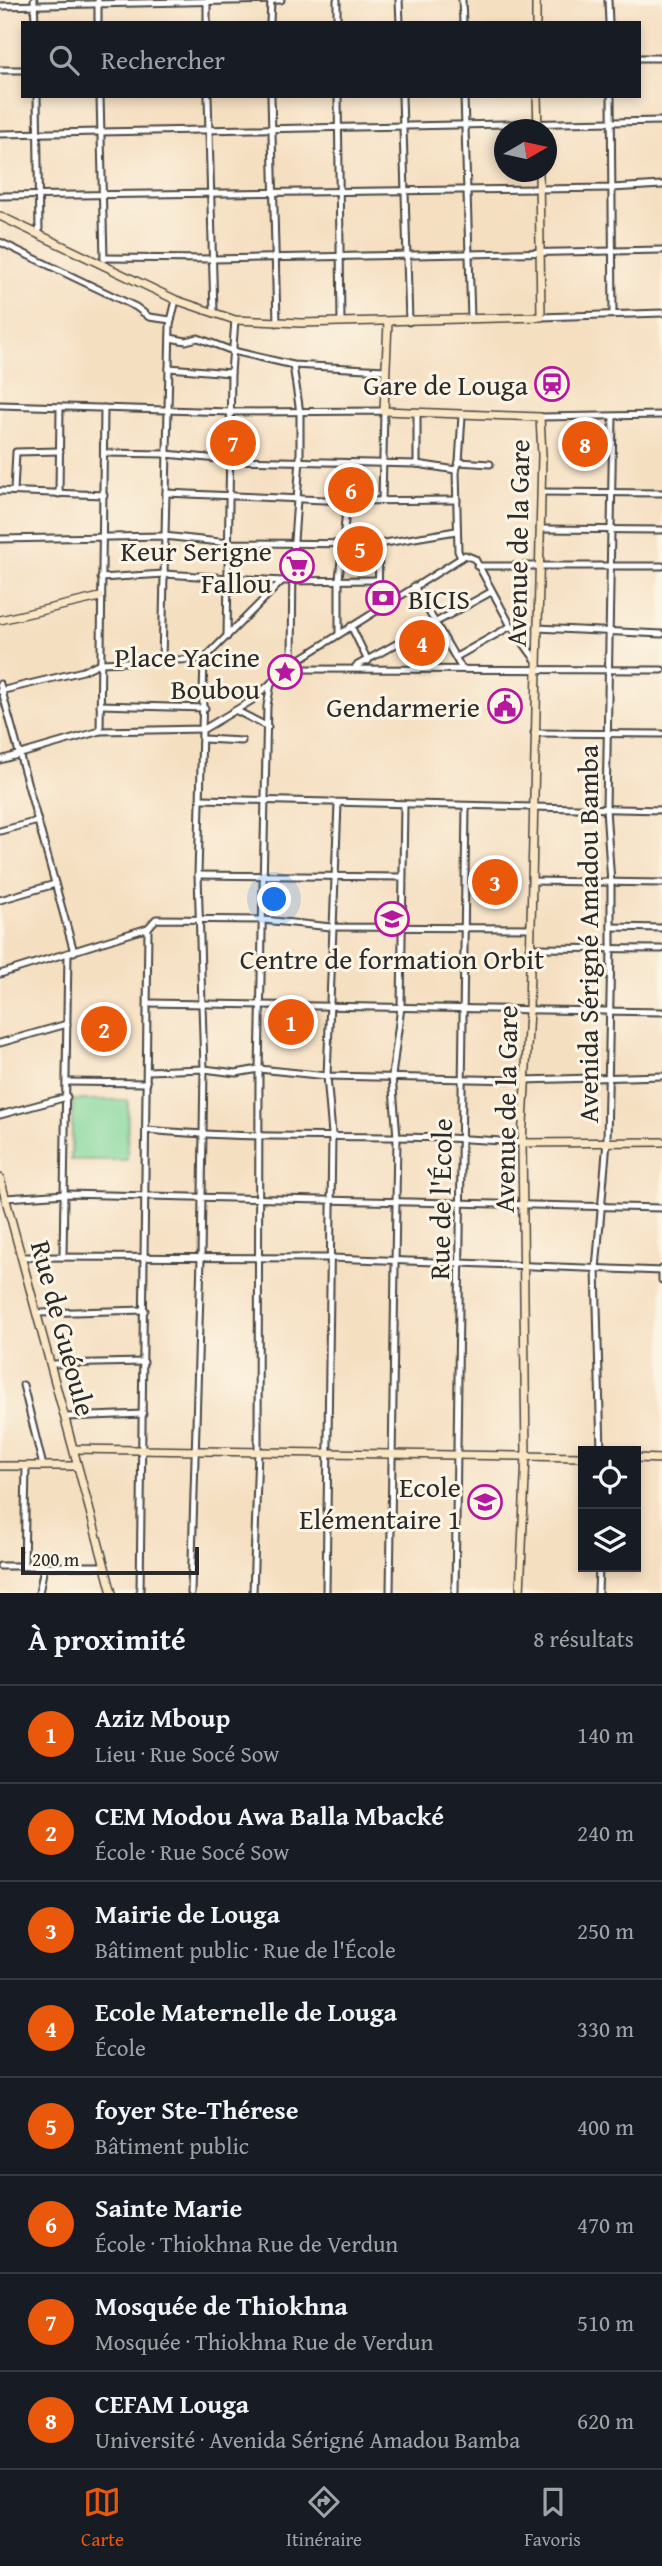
<!DOCTYPE html>
<html lang="fr">
<head>
<meta charset="utf-8">
<style>
  body { margin:0; font-family:"Gentium Book Plus",serif; background:#20242c; color:#f1f3f6 }
  .controls { position:absolute; right:21px; bottom:21px; display:grid; overflow:hidden; border-radius:0px; box-shadow:0 4px 10px #0003 }
  .controls button { width:63px; height:63px; display:grid; place-items:center; padding:0; border:0; border-bottom:2px solid #363941; background:#171b24; color:#f1f3f6; font:35px sans-serif }
  .compass { position:absolute; left:494px; top:119px; width:63px; height:63px; border-radius:50%; background:#171b24; box-shadow:0 4px 10px #0003; rotate:81deg }
  .scale { position:absolute; left:21px; bottom:18px; width:178px; box-sizing:border-box; padding-left:7px; border:4px solid #2b2b2b; border-top:0; font-size:19px; line-height:24px; white-space:nowrap; color:#2b2b2b; -webkit-text-stroke:5px #fcf5e5; paint-order:stroke }
  .you { position:absolute; left:275px; top:900px; width:24px; height:24px; margin:-18px; border:5px solid #fff; border-radius:50%; background:#1a73e8; box-shadow:0 0 0 10px #1a73e833 }
  .badge { display:grid; place-items:center; width:46px; height:46px; border-radius:50%; background:#ea580c; color:#fff; font-size:23px; font-weight:700 }
  .pin { position:absolute; translate:-50% -50%; border:4px solid #fff; box-shadow:0 2px 7px #0006 }
  .list { margin:0; padding:0; list-style:none }
  h2 { display:flex; justify-content:space-between; align-items:center; height:91px; margin:0; padding:0 28px; font-size:30px }
  h2 small { font-size:23px; font-weight:400; color:#9ea1a6 }
  .list li { display:grid; grid-template-columns:46px 1fr auto; gap:21px; align-items:center; box-sizing:border-box; height:98px; padding:0 28px; border-top:2px solid #363941 }
  .list b { display:block; font-size:26px; white-space:nowrap }
  .list p { margin:0; font-size:23px; white-space:nowrap; color:#9ea1a6 }
  .list em { font-size:23px; font-style:normal; color:#9ea1a6 }
  .icon { flex:none; width:38px; height:38px; fill:none; stroke:currentColor; stroke-width:2; stroke-linecap:round; stroke-linejoin:round }
  .map { position:relative; flex:none; width:662px; height:1593px; overflow:hidden }
  .search { position:absolute; background:#171b24; box-shadow:0 4px 10px #0003; left:21px; right:21px; top:21px; height:77px; display:flex; align-items:center; gap:18px; box-sizing:border-box; padding:0 24px; border-radius:0px; color:#9ea1a6; font-size:26px }
  .sheet { height:875px; background:#171b24 }
  nav { display:flex; justify-content:space-around; align-items:center; box-sizing:border-box; height:98px; border-top:2px solid #363941; background:#171b24; font-size:19px; color:#9ea1a6 }
  nav a { display:grid; justify-items:center; gap:4px }
  nav .on { color:#ea580c }
  .map>svg:first-child { display:block }
  .green { fill:#7dd59a; stroke:#548062; stroke-width:2 }
  .lines { fill:none; stroke-linecap:round; stroke-linejoin:round }
  .street-casing { stroke:#494642; stroke-width:9 }
  .secondary-casing { stroke:#494642; stroke-width:10 }
  .street { stroke:#fff; stroke-width:5 }
  .secondary { stroke:#fbe6c4; stroke-width:7 }
  .labels { text-anchor:middle; dominant-baseline:central; stroke-width:6; stroke-linejoin:round; paint-order:stroke }
  .poi-label { font-size:28px; fill:#2b2b2b; stroke:#fcf5e5; text-anchor:end }
  .street-label { font-size:28px; fill:#2b2b2b; stroke:#fcf5e5 }
</style>
</head>
<body>
<div class="map">
<svg width="662" height="1593" viewBox="0 0 662 1593">
  <rect width="100%" height="100%" fill="#fcf5e5"/>
  <filter id="ink" filterUnits="userSpaceOnUse"><feTurbulence type="fractalNoise" baseFrequency=".0143" numOctaves="2"/><feDisplacementMap in="SourceGraphic" scale="14" xChannelSelector="R" yChannelSelector="G"/><feConvolveMatrix kernelMatrix="1 2 1 2 8 2 1 2 1" color-interpolation-filters="sRGB"/></filter>
  <filter id="wash" filterUnits="userSpaceOnUse"><feTurbulence type="fractalNoise" baseFrequency=".00686" numOctaves="4" result="noise"/><feDisplacementMap in="SourceGraphic" scale="28" xChannelSelector="R" yChannelSelector="G"/><feGaussianBlur stdDeviation="1.57" result="paint"/><feColorMatrix in="noise" values="0 0 0 0 0 0 0 0 0 0 0 0 0 0 0 0 0 1.4 0 .05"/><feComposite in="paint" operator="in"/></filter>
  <g filter="url(#wash)">
    <rect width="100%" height="100%" fill="#f5dfc1"/>
    <path class="green" d="M73,1100H128L127,1160H71Z"/>
  </g>
  <g filter="url(#ink)">
    <g class="lines">
      <g class="street-casing">
        <g id="street">
          <path d="M34,0L35,23"/>
          <path d="M337,0V23"/>
          <path d="M399,0L400,23"/>
          <path d="M462,0L463,23"/>
          <path d="M608,0L609,23"/>
          <path d="M98,1V23"/>
          <path d="M207,1V23"/>
          <path d="M0,6L281,0"/>
          <path d="M270,23L271,0"/>
          <path d="M639,58H662"/>
          <path d="M0,70H23"/>
          <path d="M37,96L39,233"/>
          <path d="M100,96L104,259"/>
          <path d="M208,96L214,313"/>
          <path d="M271,96L277,323"/>
          <path d="M338,96L341,321"/>
          <path d="M402,96L409,322"/>
          <path d="M464,96L471,319"/>
          <path d="M611,96L613,314"/>
          <path d="M0,134L662,121"/>
          <path d="M0,196L612,188L662,185"/>
          <path d="M0,242L136,307L149,317L171,320"/>
          <path d="M104,258L213,259L662,250"/>
          <path d="M541,317L662,313"/>
          <path d="M170,338L186,341L198,338L233,351L293,365L385,370"/>
          <path d="M169,368L231,373"/>
          <path d="M0,405L231,412L384,411L382,500"/>
          <path d="M462,416L459,462L456,470L458,551L461,558L465,555L475,559L511,626L535,659"/>
          <path d="M540,417L662,415"/>
          <path d="M105,453L166,454L229,460L417,464V413"/>
          <path d="M459,462L490,464"/>
          <path d="M417,464L456,470"/>
          <path d="M0,491L104,495"/>
          <path d="M14,491L16,452L60,451"/>
          <path d="M541,492L662,493"/>
          <path d="M166,493L347,501L457,500"/>
          <path d="M59,494L60,408"/>
          <path d="M540,529L662,530"/>
          <path d="M0,539L164,536L229,543L379,544L456,531"/>
          <path d="M477,566H662"/>
          <path d="M101,578L164,574L282,581L377,580"/>
          <path d="M414,586L462,669"/>
          <path d="M378,611L379,544"/>
          <path d="M351,626L368,661"/>
          <path d="M537,628L662,634"/>
          <path d="M339,633V579L347,501"/>
          <path d="M227,637L231,373L235,320"/>
          <path d="M456,657L511,626"/>
          <path d="M162,661L170,325L176,300"/>
          <path d="M292,664L293,554L300,459V413L293,365"/>
          <path d="M356,666L491,592"/>
          <path d="M288,669L662,670"/>
          <path d="M0,684L74,952"/>
          <path d="M0,691L83,671L100,663L204,659L282,581"/>
          <path d="M100,705L205,708"/>
          <path d="M237,711L268,727"/>
          <path d="M100,731L104,408"/>
          <path d="M534,733L662,734"/>
          <path d="M203,739L242,741"/>
          <path d="M0,760L100,731L204,729L251,701L292,664L461,558"/>
          <path d="M201,799L662,810"/>
          <path d="M0,831L38,821"/>
          <path d="M198,875L402,877"/>
          <path d="M532,881L662,883"/>
          <path d="M0,900L55,884"/>
          <path d="M611,927L662,928"/>
          <path d="M529,948L662,949"/>
          <path d="M0,974L148,928"/>
          <path d="M148,1003L662,1012"/>
          <path d="M0,1043L67,1024"/>
          <path d="M147,1071L204,1069L236,1073L259,1069L327,1076L524,1080L662,1076"/>
          <path d="M67,1082L147,1083"/>
          <path d="M0,1115L67,1097"/>
          <path d="M147,1130C271,1142 397,1131 522,1143"/>
          <path d="M6,1198L66,1194L662,1208"/>
          <path d="M63,1256L68,954"/>
          <path d="M22,1257L331,1258L662,1271"/>
          <path d="M662,1269V1280"/>
          <path d="M39,1313L145,1310"/>
          <path d="M52,1364L144,1362"/>
          <path d="M23,1385L43,1466"/>
          <path d="M66,1417L143,1414"/>
          <path d="M601,1451L596,1269L607,1141L611,948V883L606,809L613,417"/>
          <path d="M0,1566H105"/>
          <path d="M24,1567L26,1466"/>
          <path d="M39,1593L44,1567"/>
          <path d="M140,1593L148,928L156,919L264,920L331,927L530,928"/>
          <path d="M191,1593L201,1258L204,1069L198,875L204,659"/>
          <path d="M253,1593L258,1451L259,1069L267,706L271,683"/>
          <path d="M326,1593L332,1134L327,1076L338,804"/>
          <path d="M390,1593L397,1137L392,1076L401,1007L404,804"/>
          <path d="M455,1593L466,806"/>
          <path d="M598,1593L599,1567"/>
        </g>
      </g>
      <g class="secondary-casing">
        <g id="secondary">
          <path d="M536,0V23"/>
          <path d="M537,96L538,130"/>
          <path d="M0,216L176,300L235,320L301,323L541,317L539,172"/>
          <path d="M388,322L384,411L540,417L542,455L529,1010L522,1143L526,1455L520,1593"/>
          <path d="M0,620L100,597"/>
          <path d="M522,1143L662,1142"/>
          <path d="M0,1178L112,1593"/>
          <path d="M75,1449L583,1457"/>
          <path d="M636,1458L662,1459"/>
          <path d="M0,1466H77"/>
        </g>
      </g>
      <use href="#street" class="street"/>
      <use href="#secondary" class="secondary"/>
    </g>
  </g>
  <defs>
    <g id="station-ring" transform="scale(1.75)"><circle r="9.5" fill="#fcf5e5" stroke="#b5179e" stroke-width="1.5"/><path d="M-3-6H3Q5-6 5-4V2Q5 4 3 4L4.5 6H3L1.5 4h-3L-3 6H-4.5L-3 4Q-5 4-5 2V-4Q-5-6-3-6ZM-3.5-4v3h7v-3ZM-3.5 1v1.5H-2V1ZM2 1v1.5H3.5V1Z" fill="#b5179e"/></g>
    <g id="supermarket-ring" transform="scale(1.75)"><circle r="9.5" fill="#fcf5e5" stroke="#b5179e" stroke-width="1.5"/><path d="M-6-5.5h2.5l.6 2H6L4.5 2H-2.5L-4.4-4H-6ZM-1.5 3.2a1.3 1.3 0 1 0 .1 0ZM3 3.2a1.3 1.3 0 1 0 .1 0Z" fill="#b5179e"/></g>
    <g id="bank-ring" transform="scale(1.75)"><circle r="9.5" fill="#fcf5e5" stroke="#b5179e" stroke-width="1.5"/><path d="M-6-4H6V4H-6ZM0-2.3a2.3 2.3 0 1 0 0 4.6a2.3 2.3 0 1 0 0-4.6Z" fill="#b5179e"/></g>
    <g id="sight-ring" transform="scale(1.75)"><circle r="9.5" fill="#fcf5e5" stroke="#b5179e" stroke-width="1.5"/><path d="M0-6L1.8-2.2L6-1.7L2.9 1.2L3.7 5.4L0 3.3L-3.7 5.4L-2.9 1.2L-6-1.7L-1.8-2.2Z" fill="#b5179e"/></g>
    <g id="civic-ring" transform="scale(1.75)"><circle r="9.5" fill="#fcf5e5" stroke="#b5179e" stroke-width="1.5"/><path d="M-.6-6.5H3V-4.5H.6V-3L4-1V1h2V6H-6V1h2V-1L-.6-3ZM-1.2 2.5V6h2.4V2.5Z" fill="#b5179e"/></g>
    <g id="university-ring" transform="scale(1.75)"><circle r="9.5" fill="#fcf5e5" stroke="#b5179e" stroke-width="1.5"/><path d="M0-5L7-2L0 1L-7-2ZM-4 1L0 2.5L4 1V4Q0 6-4 4Z" fill="#b5179e"/></g>
    <g id="school-ring" transform="scale(1.75)"><circle r="9.5" fill="#fcf5e5" stroke="#b5179e" stroke-width="1.5"/><path d="M0-5L7-2L0 1L-7-2ZM-4 1L0 2.5L4 1V4Q0 6-4 4Z" fill="#b5179e"/></g>
  </defs>
  <g fill-rule="evenodd">
    <use href="#station-ring" x="552" y="384"/>
    <use href="#supermarket-ring" x="297" y="566"/>
    <use href="#bank-ring" x="383" y="598"/>
    <use href="#sight-ring" x="285" y="672"/>
    <use href="#civic-ring" x="505" y="706"/>
    <use href="#university-ring" x="392" y="919"/>
    <use href="#school-ring" x="485" y="1502"/>
  </g>
  <g class="labels">
    <g class="poi-label">
      <text x="528" y="384">Gare de Louga</text>
      <text x="272" y="550">Keur Serigne<tspan x="272" dy="32">Fallou</tspan></text>
      <text x="408" y="598" text-anchor="start">BICIS</text>
      <text x="260" y="656">Place Yacine<tspan x="260" dy="32">Boubou</tspan></text>
      <text x="480" y="706">Gendarmerie</text>
      <text x="392" y="958" text-anchor="middle">Centre de formation Orbit</text>
      <text x="461" y="1486">Ecole<tspan x="461" dy="32">Elémentaire 1</tspan></text>
    </g>
    <g class="street-label">
      <text transform="translate(517 543) rotate(-89)">Avenue de la Gare</text>
      <text transform="translate(587 934) rotate(-90)">Avenida Sérigné Amadou Bamba</text>
      <text transform="translate(505 1109) rotate(-89)">Avenue de la Gare</text>
      <text transform="translate(440 1199) rotate(-89)">Rue de l'École</text>
      <text transform="translate(64 1328) rotate(75)">Rue de Guéoule</text>
    </g>
  </g>
</svg>
<div class="controls">
<button><svg class="icon" aria-label="locate" viewBox="0 0 24 24"><circle cx="12" cy="12" r="6"/><path d="M12 2v4M12 18v4M2 12h4M18 12h4"/></svg></button>
<button><svg class="icon" aria-label="layers" viewBox="0 0 24 24"><path d="M12 4l9 5-9 5-9-5zM3 14l9 5 9-5"/></svg></button>
</div>
<svg class="compass" viewBox="-18 -18 36 36"><path d="M0-13l5 13h-10z" fill="#e53935"/><path d="M0 13l5-13h-10z" fill="#9ea1a6"/></svg>
<div class="scale">200 m</div>
<div class="you"></div>
<div class="pin badge" style="left:291px;top:1022px">1</div>
<div class="pin badge" style="left:104px;top:1029px">2</div>
<div class="pin badge" style="left:495px;top:882px">3</div>
<div class="pin badge" style="left:422px;top:643px">4</div>
<div class="pin badge" style="left:360px;top:549px">5</div>
<div class="pin badge" style="left:351px;top:490px">6</div>
<div class="pin badge" style="left:233px;top:443px">7</div>
<div class="pin badge" style="left:585px;top:444px">8</div>
<div class="search"><svg class="icon" aria-label="search" viewBox="0 0 24 24"><circle cx="10" cy="10" r="6"/><path d="M15 15l6 6"/></svg>Rechercher</div>
</div>
<section class="sheet">
<h2>À proximité<small>8 résultats</small></h2>
<ul class="list">
<li><span class="badge">1</span><div><b>Aziz Mboup</b><p>Lieu · Rue Socé Sow</p></div><em>140 m</em></li>
<li><span class="badge">2</span><div><b>CEM Modou Awa Balla Mbacké</b><p>École · Rue Socé Sow</p></div><em>240 m</em></li>
<li><span class="badge">3</span><div><b>Mairie de Louga</b><p>Bâtiment public · Rue de l'École</p></div><em>250 m</em></li>
<li><span class="badge">4</span><div><b>Ecole Maternelle de Louga</b><p>École</p></div><em>330 m</em></li>
<li><span class="badge">5</span><div><b>foyer Ste-Thérese</b><p>Bâtiment public</p></div><em>400 m</em></li>
<li><span class="badge">6</span><div><b>Sainte Marie</b><p>École · Thiokhna Rue de Verdun</p></div><em>470 m</em></li>
<li><span class="badge">7</span><div><b>Mosquée de Thiokhna</b><p>Mosquée · Thiokhna Rue de Verdun</p></div><em>510 m</em></li>
<li><span class="badge">8</span><div><b>CEFAM Louga</b><p>Université · Avenida Sérigné Amadou Bamba</p></div><em>620 m</em></li>
</ul>
</section>
<nav>
<a class="on"><svg class="icon" aria-label="map" viewBox="0 0 24 24"><path d="M3 6l6-2 6 2 6-2v14l-6 2-6-2-6 2zM9 4v14M15 6v14"/></svg>Carte</a>
<a><svg class="icon" aria-label="directions" viewBox="0 0 24 24"><path d="M12 3l9 9-9 9-9-9zM9 14v-3h6M13 9l2 2-2 2"/></svg>Itinéraire</a>
<a><svg class="icon" aria-label="saved" viewBox="0 0 24 24"><path d="M7 4h10v16l-5-4-5 4z"/></svg>Favoris</a>
</nav>
</body>
</html>
